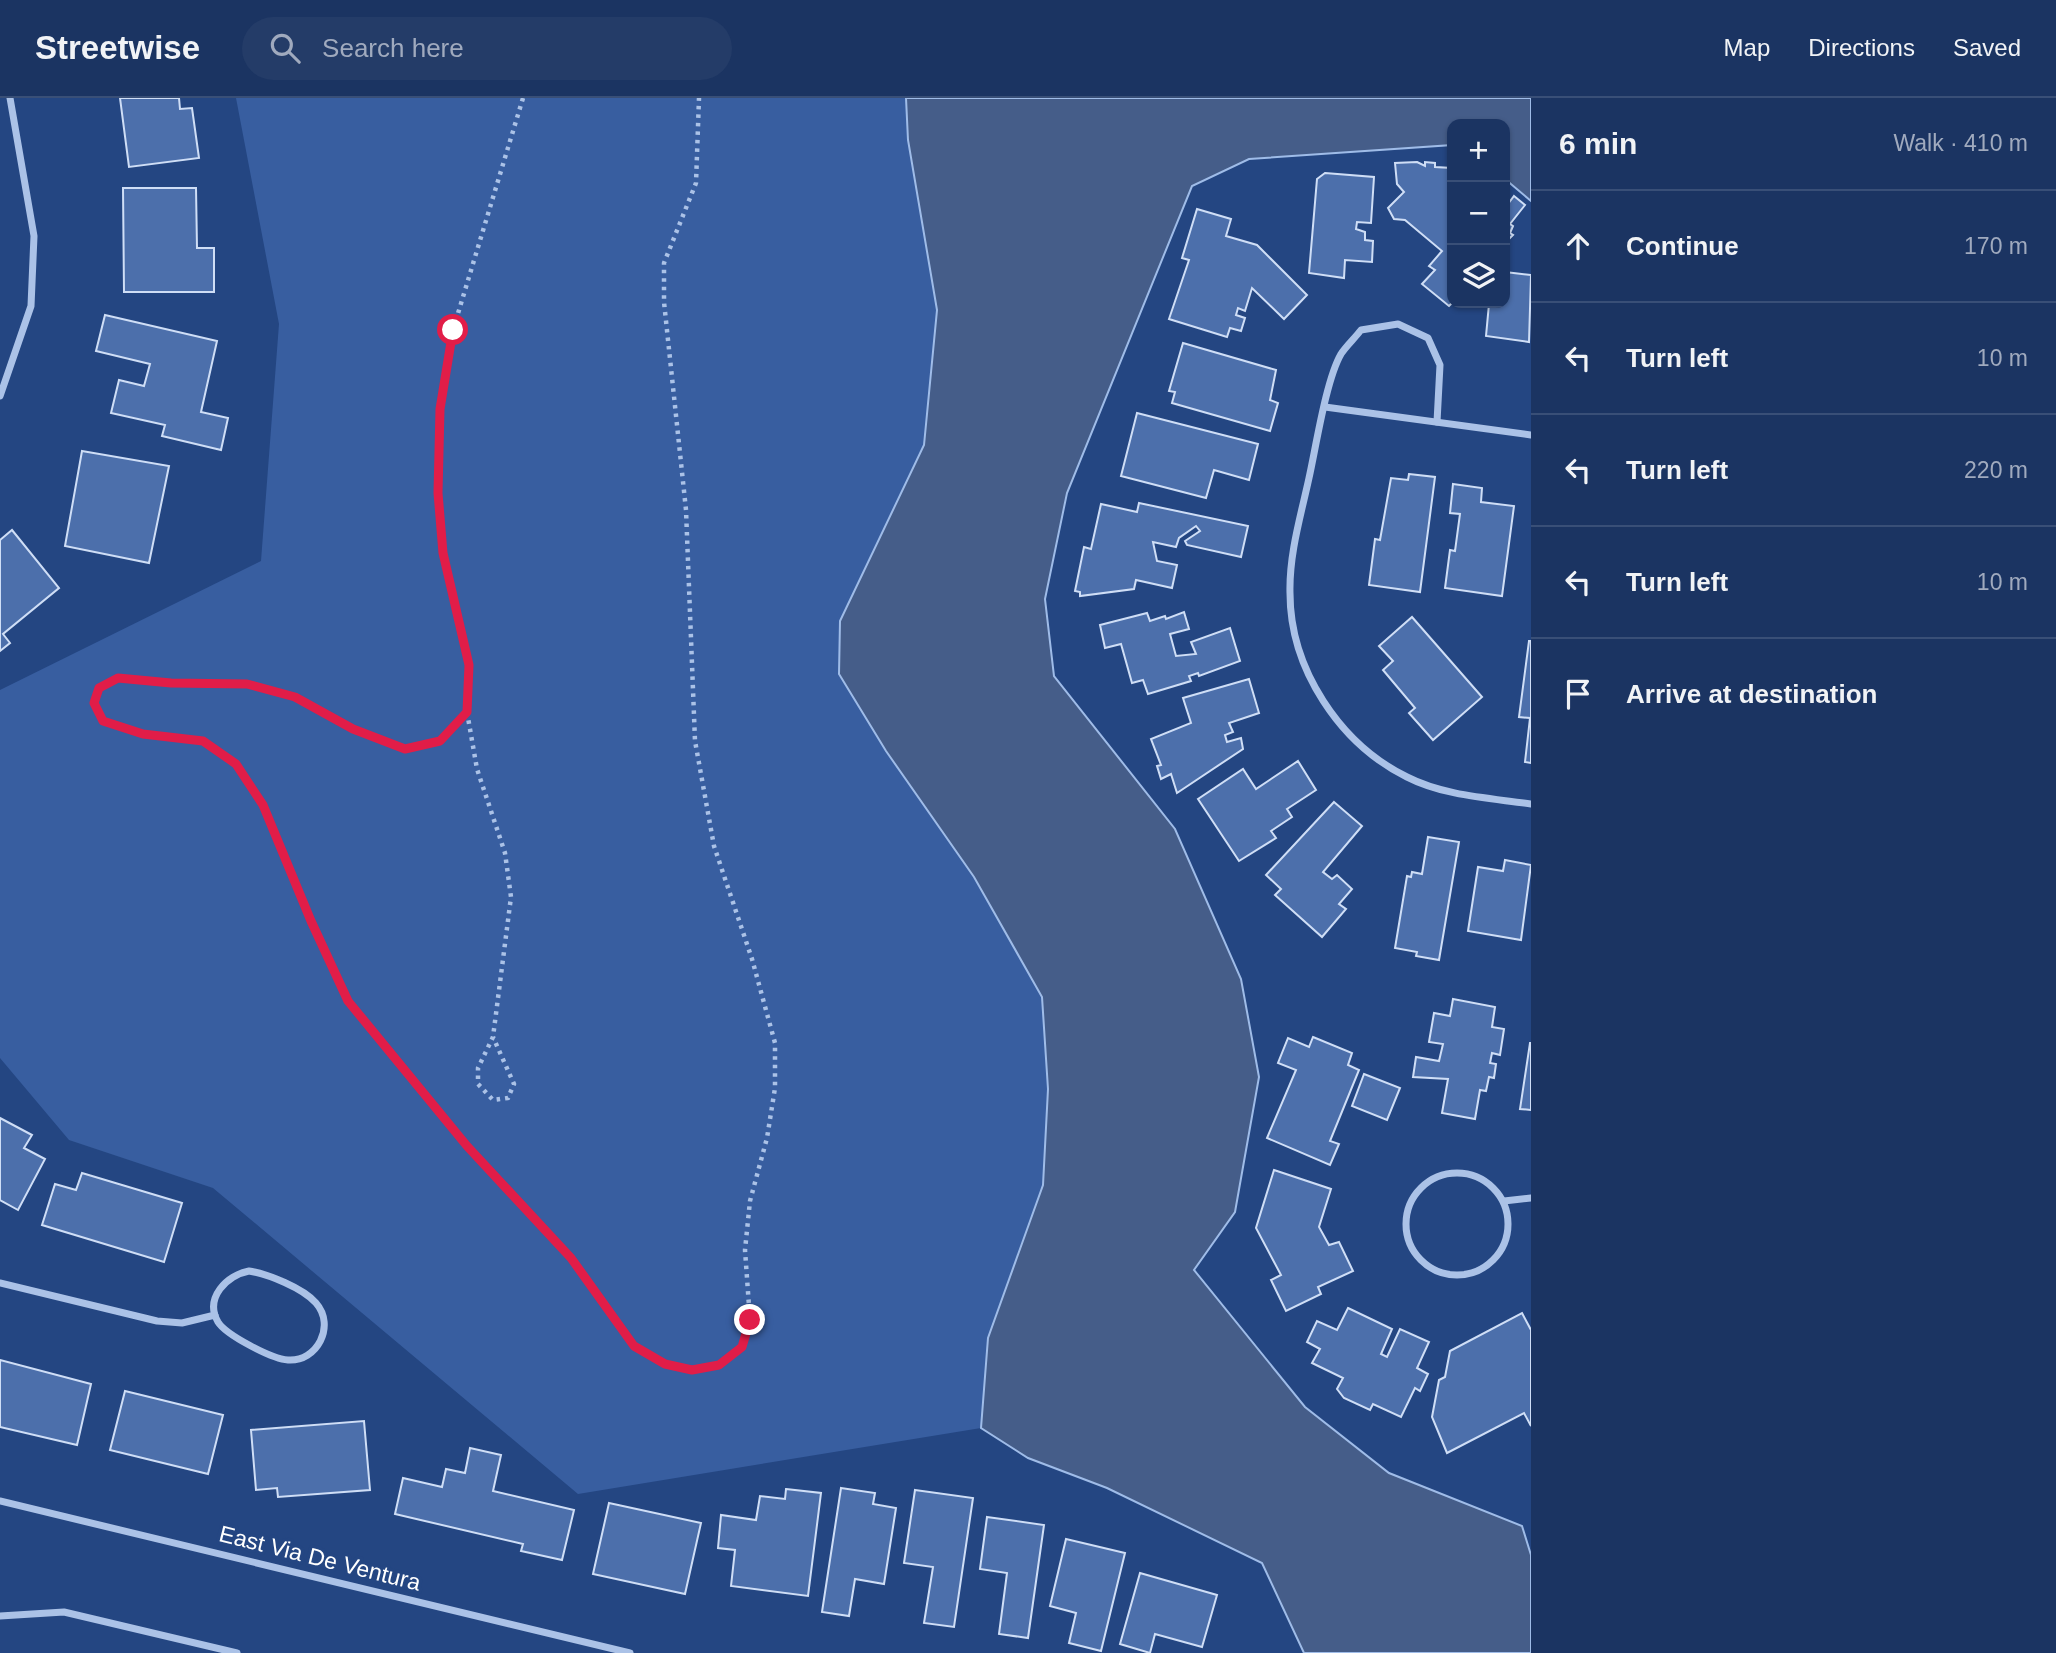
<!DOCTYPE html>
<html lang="en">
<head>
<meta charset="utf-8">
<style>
  body { margin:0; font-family:Helvetica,sans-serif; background:#243c68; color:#f1f3f6 }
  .controls { position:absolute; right:21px; top:21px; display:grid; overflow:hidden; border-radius:14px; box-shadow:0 2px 5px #0004 }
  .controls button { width:63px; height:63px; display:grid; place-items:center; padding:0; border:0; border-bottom:2px solid #394f77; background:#1b3462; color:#f1f3f6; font:35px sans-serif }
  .stop { position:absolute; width:21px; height:21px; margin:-16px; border:5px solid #e11d48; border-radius:50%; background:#fff }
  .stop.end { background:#e11d48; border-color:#fff; box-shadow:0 2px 7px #0008 }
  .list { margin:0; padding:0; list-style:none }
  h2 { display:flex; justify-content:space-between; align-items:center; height:91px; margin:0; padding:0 28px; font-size:30px }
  h2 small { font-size:23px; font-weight:400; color:#a0aabe }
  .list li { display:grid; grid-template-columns:46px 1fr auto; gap:21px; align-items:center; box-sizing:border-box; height:112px; padding:0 28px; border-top:2px solid #394f77 }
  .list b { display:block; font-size:26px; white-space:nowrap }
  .list em { font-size:23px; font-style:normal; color:#a0aabe }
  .icon { flex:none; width:38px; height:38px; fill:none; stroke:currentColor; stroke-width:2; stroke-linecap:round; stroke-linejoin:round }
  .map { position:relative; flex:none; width:1531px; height:1555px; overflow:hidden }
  header { display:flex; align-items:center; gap:42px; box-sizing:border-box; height:98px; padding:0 35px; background:#1b3462; border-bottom:2px solid #394f77 }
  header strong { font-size:33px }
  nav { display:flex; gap:38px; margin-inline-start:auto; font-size:24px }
  .search { width:490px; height:63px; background:#243c68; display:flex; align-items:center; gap:18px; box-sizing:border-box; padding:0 24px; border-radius:38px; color:#a0aabe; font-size:26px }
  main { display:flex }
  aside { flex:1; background:#1b3462 }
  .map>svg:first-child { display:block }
  .green { fill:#385ea0 }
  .water { fill:#455d89; stroke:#9fbce8; stroke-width:2 }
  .building { fill:#4c6fab; stroke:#cfdef6; stroke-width:2 }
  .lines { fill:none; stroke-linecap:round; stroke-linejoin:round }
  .path { stroke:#abc2e7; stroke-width:4.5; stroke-dasharray:3.5 5; stroke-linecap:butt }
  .minor { stroke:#abc2e7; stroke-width:7 }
  .route { stroke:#e11d48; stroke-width:9 }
  .labels { text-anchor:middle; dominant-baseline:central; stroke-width:7; stroke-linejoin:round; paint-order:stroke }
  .street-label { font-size:23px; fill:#fff; stroke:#244682 }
</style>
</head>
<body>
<header>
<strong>Streetwise</strong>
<div class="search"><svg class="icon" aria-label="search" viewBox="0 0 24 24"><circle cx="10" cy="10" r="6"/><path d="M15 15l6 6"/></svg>Search here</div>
<nav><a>Map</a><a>Directions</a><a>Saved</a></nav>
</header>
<main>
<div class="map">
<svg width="1531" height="1555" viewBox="0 0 1531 1555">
  <rect width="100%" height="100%" fill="#244682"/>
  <path class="green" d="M236,0H906L908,42L937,212L924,347L840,523L886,653L974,779L1042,899L1048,991L1043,1087L988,1240L981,1330L578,1396L213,1090L69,1042L0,960V592L261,463L279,226Z"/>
  <path class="water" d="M906,0H1531V103L1505,81V26H1452V47L1249,61L1192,88L1067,395L1045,501L1054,578L1175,731L1241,881L1259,979L1235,1114L1194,1172L1305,1309L1389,1375L1522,1428L1531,1457V1555H1304L1262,1465L1107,1390L1028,1360L981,1330L988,1240L1043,1087L1048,991L1042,899L974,779L886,653L839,576L840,523L924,347L937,212L908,42Z"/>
  <g class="building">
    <path d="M120,0H179L180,11L192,10L199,60L129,69Z"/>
    <path d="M1417,64L1425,68V64L1435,65V69L1452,70V205L1449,208L1422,186L1435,172L1429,168L1442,153L1405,122L1394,121L1388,110L1404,94L1397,86L1395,65Z"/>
    <path d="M1325,75L1374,79L1371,125L1357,124L1356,131L1365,134V142L1373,143L1372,164L1345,162L1344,180L1309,175L1317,81Z"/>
    <path d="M123,90H196L197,150H214V194H124Z"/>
    <path d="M1514,98L1525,107L1510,126L1513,128L1510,135L1513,137L1505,145V110Z"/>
    <path d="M1197,111L1231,121L1226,138L1257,147L1307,197L1284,221L1252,190L1245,213L1238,210L1236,217L1245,220L1241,233L1230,230L1227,239L1169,221L1189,162L1182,160Z"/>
    <path d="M1505,174L1531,177L1529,244L1486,238L1489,206L1505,205Z"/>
    <path d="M105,217L217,243L201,314L228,320L221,352L162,338L165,327L111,315L119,282L144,288L150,266L96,253Z"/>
    <path d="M1183,245L1276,272L1270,302L1278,305L1270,333L1172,305L1175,294L1169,293Z"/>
    <path d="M1137,315L1258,346L1249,382L1214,372L1206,400L1121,378Z"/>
    <path d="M82,353L169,368L149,465L65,448Z"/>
    <path d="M1409,376L1435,379L1420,494L1369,487L1375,441L1380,442L1391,380L1408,382Z"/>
    <path d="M1453,386L1482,390L1481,404L1514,408L1502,498L1445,490L1450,452L1455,453L1460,416L1450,415Z"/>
    <path d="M1139,405L1248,428L1241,459L1187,447L1185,443L1200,433L1196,428L1179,440L1176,449L1153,444L1157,463L1177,467L1172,490L1136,482L1134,491L1080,498V494L1075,493L1084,449L1091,451L1101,406L1137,414Z"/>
    <path d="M12,432L59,490L3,536L10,545L0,553V442Z"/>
    <path d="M1184,514L1189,531L1170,536L1176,558L1196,556L1191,544L1230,530L1240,563L1199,578L1198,575L1189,578L1191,583L1148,596L1143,582L1132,585L1121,546L1105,550L1100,527L1147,515L1150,523L1165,518L1166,521Z"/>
    <path d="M1412,519L1482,599L1433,642L1409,615L1415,610L1383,572L1393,563L1379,548Z"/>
    <path d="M1529,543H1531V665L1525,664L1530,620L1519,619Z"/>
    <path d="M1249,581L1259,615L1229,625L1233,634L1225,637L1227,644L1241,640L1243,651L1177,695L1171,676L1161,681L1157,668L1161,667L1151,641L1191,625L1183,600Z"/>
    <path d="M1298,663L1316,692L1287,711L1292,719L1271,733L1276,740L1239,763L1198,701L1243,671L1256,691Z"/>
    <path d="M1334,704L1362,728L1323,774L1332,781L1337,777L1352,791L1339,806L1346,811L1322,839L1275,797L1281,791L1266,777Z"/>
    <path d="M1428,739L1459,744L1439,862L1416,858L1417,854L1395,850L1407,778L1411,779L1412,774L1422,776Z"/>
    <path d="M1505,762L1531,767L1521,842L1468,833L1478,769L1503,773Z"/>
    <path d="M1453,901L1495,909L1492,929L1504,931L1500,957L1492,955L1490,965L1496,966L1494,980L1489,979L1486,993L1480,992L1475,1021L1442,1015L1448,981L1413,979L1416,959L1439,963L1443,946L1429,944L1434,915L1450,918Z"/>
    <path d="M1313,939L1352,955L1348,967L1359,972L1330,1043L1339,1046L1330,1067L1267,1040L1296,972L1278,965L1288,940L1309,949Z"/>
    <path d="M1530,945H1531V1012L1520,1011Z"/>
    <path d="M1364,976L1400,990L1387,1022L1352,1008Z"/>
    <path d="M0,1020L32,1037L24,1050L45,1061L18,1112L0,1102Z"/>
    <path d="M1274,1072L1331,1091L1319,1129L1329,1147L1339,1144L1353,1173L1318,1189L1321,1196L1286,1213L1271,1182L1281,1177L1256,1130Z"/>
    <path d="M82,1075L182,1105L164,1164L42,1127L55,1086L76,1092Z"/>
    <path d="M1348,1210L1392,1231L1381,1256L1387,1259L1400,1231L1429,1244L1417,1270L1428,1276L1420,1293L1415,1290L1401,1319L1373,1306L1370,1312L1344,1300L1337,1291L1343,1280L1312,1265L1320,1251L1307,1244L1317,1223L1337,1232Z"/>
    <path d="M1522,1215L1531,1232V1328L1524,1315L1447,1355L1432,1319L1439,1282L1445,1279L1450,1253Z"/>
    <path d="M0,1262L91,1286L77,1347L0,1329Z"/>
    <path d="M125,1293L223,1317L208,1376L110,1352Z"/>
    <path d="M364,1323L370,1392L278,1399L277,1390L256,1392L251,1332Z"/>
    <path d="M470,1350L501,1357L493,1393L574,1412L562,1462L521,1453L523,1446L395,1416L403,1380L442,1389L446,1371L465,1375Z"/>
    <path d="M841,1390L875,1395L873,1406L896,1410L884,1486L855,1481L849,1518L822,1514Z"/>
    <path d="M786,1391L821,1395L808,1498L731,1488L735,1452L718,1450L721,1417L756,1422L760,1398L785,1401Z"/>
    <path d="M915,1392L973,1400L954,1529L924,1525L933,1469L904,1465Z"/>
    <path d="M609,1405L701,1425L685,1496L593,1476Z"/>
    <path d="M987,1419L1044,1427L1028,1540L999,1536L1007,1475L980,1471Z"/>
    <path d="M1066,1441L1125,1455L1101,1553L1069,1545L1076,1515L1050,1508Z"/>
    <path d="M1140,1475L1217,1497L1202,1549L1155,1536L1150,1555L1120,1546Z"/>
  </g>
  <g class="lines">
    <g class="path">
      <path d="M523,0L453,232L440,311L438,395L443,455L469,567L467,614L440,644L405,651L353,631L295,599L247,586L171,585L118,580L99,590L94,605L103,623L143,636L203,643L236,666L263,707L311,823L348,903L467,1048L571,1160L634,1248L665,1266L692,1272L719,1267L742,1249L750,1222L745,1152L750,1103L767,1040L775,990V945L752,861L714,748L695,643L686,412L664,204V165L696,85L699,0"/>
      <path d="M467,614L477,671L505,755L511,799L493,939L478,970V986L493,1002L508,1000L514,986L493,939"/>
    </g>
    <g class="minor">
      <path d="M0,298L31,208L34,138L10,0"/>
      <path d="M1325,309L1531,337"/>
      <path d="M1437,324L1440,267L1428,240L1398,226L1361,232C1355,240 1346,248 1341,256C1326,282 1316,349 1309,380C1301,417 1289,456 1290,495C1290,571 1340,646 1407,679C1444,698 1490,700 1531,706"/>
      <circle cx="1457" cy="1126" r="51"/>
      <path d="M1504,1103L1531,1100"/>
      <path d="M249,1173C268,1176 303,1190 316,1205C336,1228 317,1264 288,1262C272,1261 226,1237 218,1224C204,1200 227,1177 249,1173Z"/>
      <path d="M0,1185L157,1223L182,1225L215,1217"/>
      <path d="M0,1403L630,1555"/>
      <path d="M0,1518L64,1514L237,1555"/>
    </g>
  </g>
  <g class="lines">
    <path class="route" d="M453,232L440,311L438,395L443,455L469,567L467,614L440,643L405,651L353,631L295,599L247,586L171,585L118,580L99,590L94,605L103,623L143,636L203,643L236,666L263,707L311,823L348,903L467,1048L571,1160L634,1248L665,1266L692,1272L719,1267L742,1249L750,1222"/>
  </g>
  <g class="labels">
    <g class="street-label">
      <text transform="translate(320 1460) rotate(14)">East Via De Ventura</text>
    </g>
  </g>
</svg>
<div class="controls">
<button>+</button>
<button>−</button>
<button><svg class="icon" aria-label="layers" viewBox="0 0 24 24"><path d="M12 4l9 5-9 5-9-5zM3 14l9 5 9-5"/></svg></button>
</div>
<div class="stop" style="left:453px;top:232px"></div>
<div class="stop end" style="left:750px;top:1222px"></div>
</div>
<aside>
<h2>6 min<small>Walk · 410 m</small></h2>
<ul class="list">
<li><svg class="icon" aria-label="ahead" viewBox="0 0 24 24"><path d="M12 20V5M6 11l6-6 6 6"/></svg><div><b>Continue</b></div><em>170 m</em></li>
<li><svg class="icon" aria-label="left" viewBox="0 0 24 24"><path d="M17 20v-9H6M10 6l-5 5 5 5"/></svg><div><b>Turn left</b></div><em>10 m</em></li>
<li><svg class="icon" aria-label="left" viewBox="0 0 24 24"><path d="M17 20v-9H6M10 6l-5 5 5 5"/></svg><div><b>Turn left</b></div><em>220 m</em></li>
<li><svg class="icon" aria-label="left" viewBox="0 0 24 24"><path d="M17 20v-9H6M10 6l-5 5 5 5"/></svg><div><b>Turn left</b></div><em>10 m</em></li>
<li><svg class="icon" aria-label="arrive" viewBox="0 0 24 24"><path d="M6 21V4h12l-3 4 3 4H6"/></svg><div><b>Arrive at destination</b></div></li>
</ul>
</aside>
</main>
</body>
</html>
